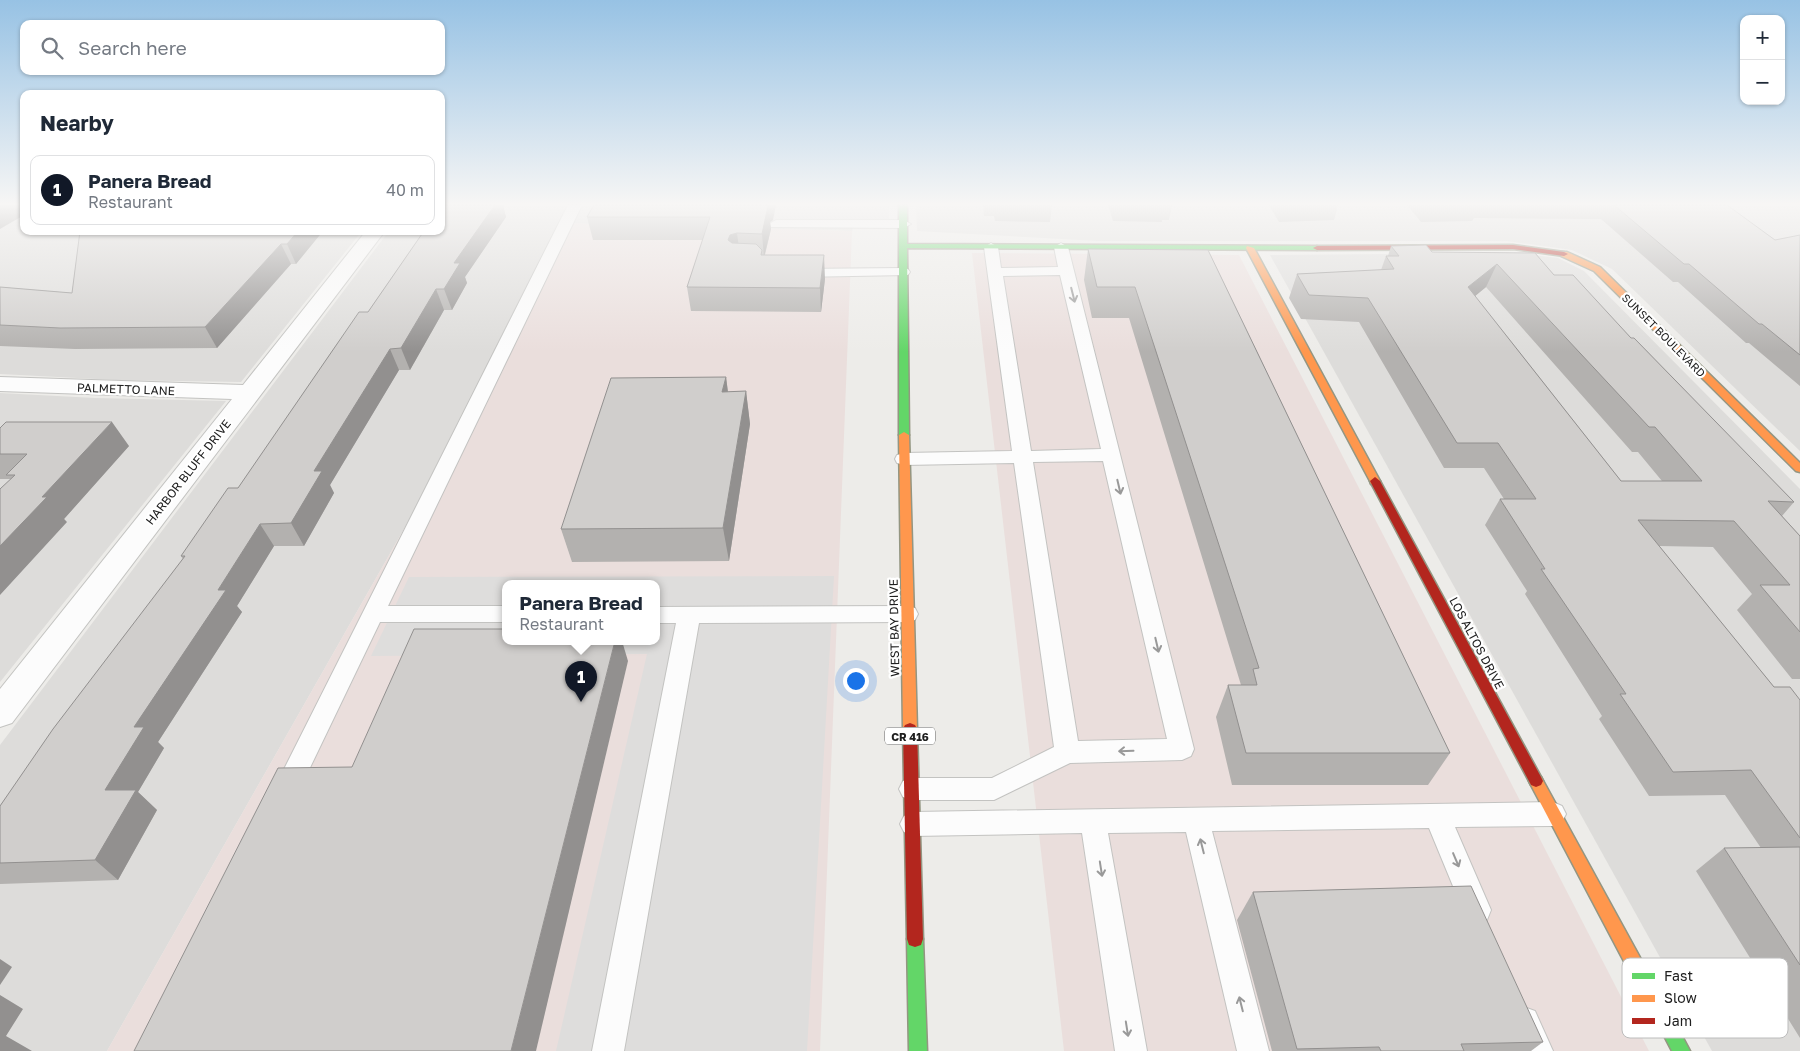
<!DOCTYPE html>
<html lang="en">
<head>
<meta charset="utf-8">
<style>
  body { margin:0; font-family:"Golos Text",sans-serif; background:#f6f6f7; color:#1f2937 }
  .controls { position:absolute; right:15px; top:15px; display:grid; overflow:hidden; border-radius:10px; box-shadow:0 1px 4px #0004 }
  .controls button { width:45px; height:45px; display:grid; place-items:center; padding:0; border:0; border-bottom:1px solid #e0e1e3; background:#fff; color:#1f2937; font:25px sans-serif }
  .you { position:absolute; left:855px; top:680px; width:18px; height:18px; margin:-12px; border:4px solid #fff; border-radius:50%; background:#1a73e8; box-shadow:0 0 0 8px #1a73e833 }
  .badge { display:grid; place-items:center; width:32px; height:32px; border-radius:50%; background:#111827; color:#fff; font-size:16px; font-weight:700 }
  .pin { position:absolute; translate:-50% -41px; filter:drop-shadow(0 1px 2px #0008) }
  .pin::after { content:''; position:absolute; top:26px; width:18px; height:15px; background:inherit; clip-path:polygon(0 0,100% 0,50% 100%) }
  .popup { position:absolute; left:502px; top:580px; width:158px; height:65px; box-sizing:border-box; display:grid; place-content:center; border-radius:10px; background:#fff; filter:drop-shadow(0 1px 4px #0005); font-size:16px; white-space:nowrap; color:#747a83 }
  .popup b { font-size:19px; color:#1f2937 }
  .popup::after { content:''; position:absolute; left:50%; top:100%; margin-left:-10px; border:10px solid transparent; border-top-color:#fff }
  .list { margin:0; padding:0; list-style:none }
  h2 { display:flex; justify-content:space-between; align-items:center; height:65px; margin:0; padding:0 20px; font-size:21px }
  h2 small { font-size:16px; font-weight:400; color:#747a83 }
  .list li { display:grid; grid-template-columns:32px 1fr auto; gap:15px; align-items:center; box-sizing:border-box; height:70px; margin:0 10px 10px; padding:0 10px; border:1px solid #e0e1e3; border-radius:10px }
  .list b { display:block; font-size:19px; white-space:nowrap }
  .list p { margin:0; font-size:16px; white-space:nowrap; color:#747a83 }
  .list em { font-size:16px; font-style:normal; color:#747a83 }
  .icon { flex:none; width:28px; height:28px; fill:none; stroke:currentColor; stroke-width:2; stroke-linecap:round; stroke-linejoin:round }
  .map { position:relative; flex:none; width:1800px; height:1051px; overflow:hidden }
  .search { position:absolute; background:#fff; box-shadow:0 1px 4px #0004; left:20px; top:20px; width:425px; height:55px; display:flex; align-items:center; gap:12px; box-sizing:border-box; padding:0 18px; border-radius:10px; color:#747a83; font-size:19px }
  .panel { position:absolute; background:#fff; box-shadow:0 1px 4px #0004; left:20px; top:90px; width:425px; height:145px; border-radius:10px }
  .map>svg:first-child { display:block }
  .residential { fill:#dddcda }
  .commercial { fill:#eadedc; fill-rule:evenodd }
  .parking { fill:#dedddc; fill-rule:evenodd }
  .lines { fill:none; stroke-linecap:round; stroke-linejoin:round }
  .lane-casing { stroke:#c3c3c1; stroke-width:2 }
  .street-casing { stroke:#c3c3c1; stroke-width:2 }
  .fast-casing { stroke:#949682; stroke-width:3 }
  .slow-casing { stroke:#949682; stroke-width:3 }
  .jam-casing { stroke:#949682; stroke-width:3 }
  .lane { fill:#fcfcfc; fill-rule:evenodd }
  .street { fill:#fcfcfc; fill-rule:evenodd }
  .fast { fill:#63d668; fill-rule:evenodd }
  .slow { fill:#ff974d; fill-rule:evenodd }
  .jam { fill:#b3261e; fill-rule:evenodd }
  .wall { fill:#b3b1af; fill-rule:evenodd }
  .shaded-wall { fill:#92908f }
  .building { fill:#d0cecc; stroke:#92908f; fill-rule:evenodd }
  .oneway { stroke:#999 }
  .labels { text-anchor:middle; dominant-baseline:central; stroke-width:4.5; stroke-linejoin:round; paint-order:stroke }
  .far-street-label { font-size:11px; fill:#202020; stroke:#fff }
  .shield { fill:#fff; stroke:#636363; stroke-width:1 }
  .shield-label { font-size:11px; font-weight:bold; fill:#202020 }
  .street-label { font-size:12px; fill:#202020; stroke:#fff }
  .key { fill:#fff; stroke:#bcbcbc; stroke-width:1 }
  .key-label { font-size:14px; fill:#202020 }
</style>
</head>
<body>
<div class="map">
<svg width="1800" height="1051" viewBox="0 0 1800 1051">
  <rect width="100%" height="100%" fill="#edece9"/>
  <g class="residential">
    <path d="M0,205H24V231H362L241,382L116,380L0,374Z"/>
    <path d="M441,205H889V229L853,227L852,231L558,223L516,332L107,1051H0V745L389,231H441Z"/>
    <path d="M916,205H1800V451L1612,269L1572,250L1507,241H1098L917,231Z"/>
    <path d="M1516,253L1558,258L1584,271L1800,489V1051H1712L1270,255Z"/>
    <path d="M0,393L95,398L226,401L0,682Z"/>
  </g>
  <g class="commercial">
    <path d="M558,223L852,231L820,1051H107L516,332ZM506,583H656V641H506Z"/>
    <path d="M972,253L1239,255L1649,1051H1064Z"/>
  </g>
  <path class="parking" d="M834,576L807,1051H556L647,654L371,656L409,577ZM506,583H656V641H506Z"/>
  <g class="lines">
    <g class="lane-casing">
      <g id="lane">
        <path d="M568,205H582L388,606H506V622H380L294,801L285,804L276,801L272,793L276,785Z"/>
        <path d="M776,220H904L911,224L904,228L771,227L769,224Z"/>
        <path d="M991,243L998,247L1001,268L1058,267L1054,247L1061,243L1068,247L1194,749L1191,756L1182,760L1070,763L994,800H912L903,797L899,789L903,781L912,778H992L1054,747L1014,463L904,465L897,463L895,459L897,455L904,453L1012,451L984,247ZM1060,275L1101,449L1031,451L1003,276ZM1103,461L1167,739L1078,741L1033,462Z"/>
        <path d="M903,268L908,269L910,272L908,275L797,277L790,273L797,269Z"/>
        <path d="M907,606L915,608L918,614L915,620L907,622L699,623L624,1051H592L676,623H656V607Z"/>
        <path d="M1553,802L1562,806L1566,814L1562,822L1553,826L1455,827L1491,910L1487,920L1477,924L1467,920L1429,828L1212,831L1269,1051H1237L1186,832L1108,833L1147,1051H1115L1082,833L913,836L904,832L900,824L904,816L913,812Z"/>
        <path d="M1524,1007L1535,1011L1553,1051H1521L1509,1022L1513,1011Z"/>
      </g>
    </g>
    <g class="street-casing">
      <path id="street" d="M366,231H385L12,723L0,727V689L232,399L0,391V377L243,385Z"/>
    </g>
    <g class="fast-casing">
      <g id="fast">
        <path d="M899,205H907V244L1317,246L1321,248L1317,250L907,248L909,435L904,438L899,435Z"/>
        <path d="M915,931L921,933L923,939L927,1051H909L907,939L909,933Z"/>
        <path d="M1643,972L1649,974L1690,1051H1672L1635,980L1637,974Z"/>
      </g>
    </g>
    <g class="slow-casing">
      <g id="slow">
        <path d="M1247,246L1254,248L1380,481L1379,484H1371L1370,481L1246,248Z"/>
        <path d="M1561,252H1567L1600,267L1800,463V472L1796,471L1594,271L1561,256Z"/>
        <path d="M904,432L909,435L917,729L915,733L910,735L905,733L903,729L899,435Z"/>
        <path d="M1536,775L1541,777L1649,974L1651,980L1649,986L1643,988L1637,986L1531,785L1529,781L1531,777Z"/>
      </g>
    </g>
    <g class="jam-casing">
      <g id="jam">
        <path d="M1513,245L1564,252L1568,254L1564,256L1513,249L1317,250L1313,248L1317,246Z"/>
        <path d="M1375,477L1380,481L1541,777L1543,781L1541,785L1536,787L1531,785L1370,481Z"/>
        <path d="M910,723L915,725L917,729L923,939L921,945L915,947L909,945L907,939L903,729L905,725Z"/>
      </g>
    </g>
    <use href="#lane" class="lane"/>
    <use href="#street" class="street"/>
    <use href="#fast" class="fast"/>
    <use href="#slow" class="slow"/>
    <use href="#jam" class="jam"/>
  </g>
  <g class="wall">
    <path d="M442,205H503L506,217L465,277L467,283L452,310H444L410,370H399L330,485L334,493L304,546H274L237,606L242,612L158,742L164,748L138,792L157,810L118,880L0,884V806L183,559L181,556L238,488L368,312Z"/>
    <path d="M594,205L773,220L770,222L771,229L765,255L825,279L821,312L691,311L687,287L703,240H593L587,217Z"/>
    <path d="M983,205H1052L1050,222L995,221L994,216H984Z"/>
    <path d="M1108,205H1172L1169,220H1162V222L1113,221Z"/>
    <path d="M1269,205H1338L1334,220L1279,222Z"/>
    <path d="M1407,205H1727L1775,240L1800,235V386L1749,343H1746L1678,282H1673L1601,219L1474,218L1472,221L1421,222Z"/>
    <path d="M80,231H323L296,264H291L217,348L75,349L0,346V287L72,293Z"/>
    <path d="M1391,246L1432,252L1535,253L1554,275L1631,338L1794,502L1782,516L1800,536V679H1792L1737,610L1752,594L1713,547L1659,546L1774,687L1800,700V1038L1696,871L1724,848H1761L1725,795L1649,796L1599,719L1602,716L1525,594L1527,591L1485,525L1500,499H1504L1484,468H1444L1359,322L1301,319L1289,298L1297,274L1381,270L1386,256H1388ZM1486,287L1632,452H1638L1662,481H1621L1475,296Z"/>
    <path d="M1088,249L1208,250L1450,753L1428,785H1232L1216,717L1228,685H1241L1129,318H1092L1084,280Z"/>
    <path d="M726,377L728,392L746,391L750,424L729,561L572,562L561,529Z"/>
    <path d="M0,428L129,446L64,519L67,522L10,479H0Z"/>
    <path d="M1253,892L1543,1042L1531,1051H1272L1237,920Z"/>
  </g>
  <g class="shaded-wall">
    <path d="M0,205H24V215L0,229Z"/>
    <path d="M492,205H503L506,217L465,277L467,283L452,310L444,289L454,263Z"/>
    <path d="M765,205H776L773,220L770,222L771,229L764,257L762,234Z"/>
    <path d="M298,231H323L296,264L287,244Z"/>
    <path d="M737,233L740,256L728,240L730,235Z"/>
    <path d="M281,244L291,264L217,348L205,327Z"/>
    <path d="M824,255L825,279L821,312L820,288Z"/>
    <path d="M1497,264L1486,287L1457,311L1468,287Z"/>
    <path d="M436,289L444,310L410,370L401,348Z"/>
    <path d="M390,349L399,370L330,485L334,493L304,546L291,523L314,471Z"/>
    <path d="M726,377L730,409L722,392Z"/>
    <path d="M746,391L750,424L729,561L723,528Z"/>
    <path d="M112,422L129,446L64,519L67,522L0,595V546L42,497Z"/>
    <path d="M260,524L274,546L237,606L242,612L158,742L164,748L138,792L157,810L118,880L95,860L105,790L134,727L218,590Z"/>
    <path d="M615,641H622L628,661L536,1051H511Z"/>
    <path d="M0,959L12,967L0,985Z"/>
    <path d="M0,995L23,1009L6,1036L32,1051H0Z"/>
  </g>
  <g class="building">
    <path d="M442,205H495L454,263H460L444,289H436L401,348L390,349L314,471H322L291,523L260,524L218,590H226L134,727H144L105,790H136L95,860L0,863V806L53,729L185,556H181L228,488H238L359,312H368L424,231H441V206Z"/>
    <path d="M594,205H768V206L762,234L737,233L730,235L728,240L732,243L756,244L762,250L761,255H824L820,288L687,287L710,217H587Z"/>
    <path d="M1614,205H1727L1775,240L1800,235V355L1762,324H1759L1689,264H1684Z"/>
    <path d="M80,231H298L287,244H281L205,327L60,328L0,325V287L72,293Z"/>
    <path d="M1426,245L1432,252L1535,253L1554,275H1573L1631,338H1634L1794,502L1768,501L1800,536V632L1760,585H1790L1734,521L1638,520L1774,687H1790L1800,700V838L1751,770L1673,772L1620,694H1626L1541,569H1545L1500,499H1536L1498,443H1457L1368,298L1309,295L1297,274L1394,269L1386,256H1399L1391,246ZM1497,264L1649,427H1655L1702,481H1621L1468,287Z"/>
    <path d="M1088,249L1208,250L1450,753H1246L1228,685H1257L1253,669L1259,668L1135,287H1097Z"/>
    <path d="M726,377L722,392L746,391L723,528L561,529L611,378Z"/>
    <path d="M6,422H112L42,497H47L0,546V489L15,475H6L27,454H0V428Z"/>
    <path d="M414,629H506V641H615L511,1051H134L278,768L352,767Z"/>
    <path d="M1800,847V965L1724,848Z"/>
    <path d="M1471,886L1543,1042L1461,1044L1464,1051H1381L1379,1047L1297,1049L1253,892Z"/>
  </g>
  <defs><path id="oneway-shaft" d="M-6 0H5M1.5-3L5.5 0L1.5 3" fill="none" stroke-width="1.6" stroke-linecap="round" stroke-linejoin="round" transform="scale(1.25)"/></defs>
  <g class="oneway">
    <use href="#oneway-shaft" transform="translate(1073 295) rotate(76)"/>
    <use href="#oneway-shaft" transform="translate(1119 487) rotate(77)"/>
    <use href="#oneway-shaft" transform="translate(1157 645) rotate(77)"/>
    <use href="#oneway-shaft" transform="translate(1126 751) rotate(178)"/>
    <use href="#oneway-shaft" transform="translate(1202 846) rotate(-104)"/>
    <use href="#oneway-shaft" transform="translate(1456 860) rotate(67)"/>
    <use href="#oneway-shaft" transform="translate(1101 869) rotate(81)"/>
    <use href="#oneway-shaft" transform="translate(1241 1004) rotate(-104)"/>
    <use href="#oneway-shaft" transform="translate(1127 1029) rotate(81)"/>
  </g>
  <linearGradient id="sky" x2="0" y2="1"><stop stop-color="#97c2e4"/><stop offset="0.58" stop-color="#f7f6f5"/><stop offset="1" stop-color="#f7f6f5" stop-opacity="0"/></linearGradient>
  <rect width="1800" height="352" fill="url(#sky)"/>
  <g class="labels">
    <g class="far-street-label">
      <text transform="translate(1664 335) rotate(45)">SUNSET BOULEVARD</text>
    </g>
    <rect class="shield" x="885" y="727.5" width="50" height="17" rx="4"/>
    <g class="shield-label">
      <text x="910" y="736">CR 416</text>
    </g>
    <g class="street-label">
      <text transform="translate(126 389) rotate(2)">PALMETTO LANE</text>
      <text transform="translate(188 472) rotate(-52)">HARBOR BLUFF DRIVE</text>
      <text transform="translate(894 628) rotate(-91)">WEST BAY DRIVE</text>
      <text transform="translate(1477 643) rotate(62)">LOS ALTOS DRIVE</text>
    </g>
  </g>
  <rect x="1622" y="958" width="166" height="80" rx="8" class="key"/>
  <rect x="1632" y="973" width="23" height="6" fill="#63d668"/>
  <rect x="1632" y="995" width="23" height="7" fill="#ff974d"/>
  <rect x="1632" y="1018" width="23" height="6" fill="#b3261e"/>
  <g class="key-label">
    <text x="1664" y="981">Fast</text>
    <text x="1664" y="1003">Slow</text>
    <text x="1664" y="1026">Jam</text>
  </g>
</svg>
<div class="controls">
<button>+</button>
<button>−</button>
</div>
<div class="you"></div>
<div class="pin badge" style="left:581px;top:702px">1</div>
<div class="popup"><b>Panera Bread</b>Restaurant</div>
<div class="search"><svg class="icon" aria-label="search" viewBox="0 0 24 24"><circle cx="10" cy="10" r="6"/><path d="M15 15l6 6"/></svg>Search here</div>
<section class="panel">
<h2>Nearby<small></small></h2>
<ul class="list">
<li><span class="badge">1</span><div><b>Panera Bread</b><p>Restaurant</p></div><em>40 m</em></li>
</ul>
</section>
</div>
</body>
</html>
